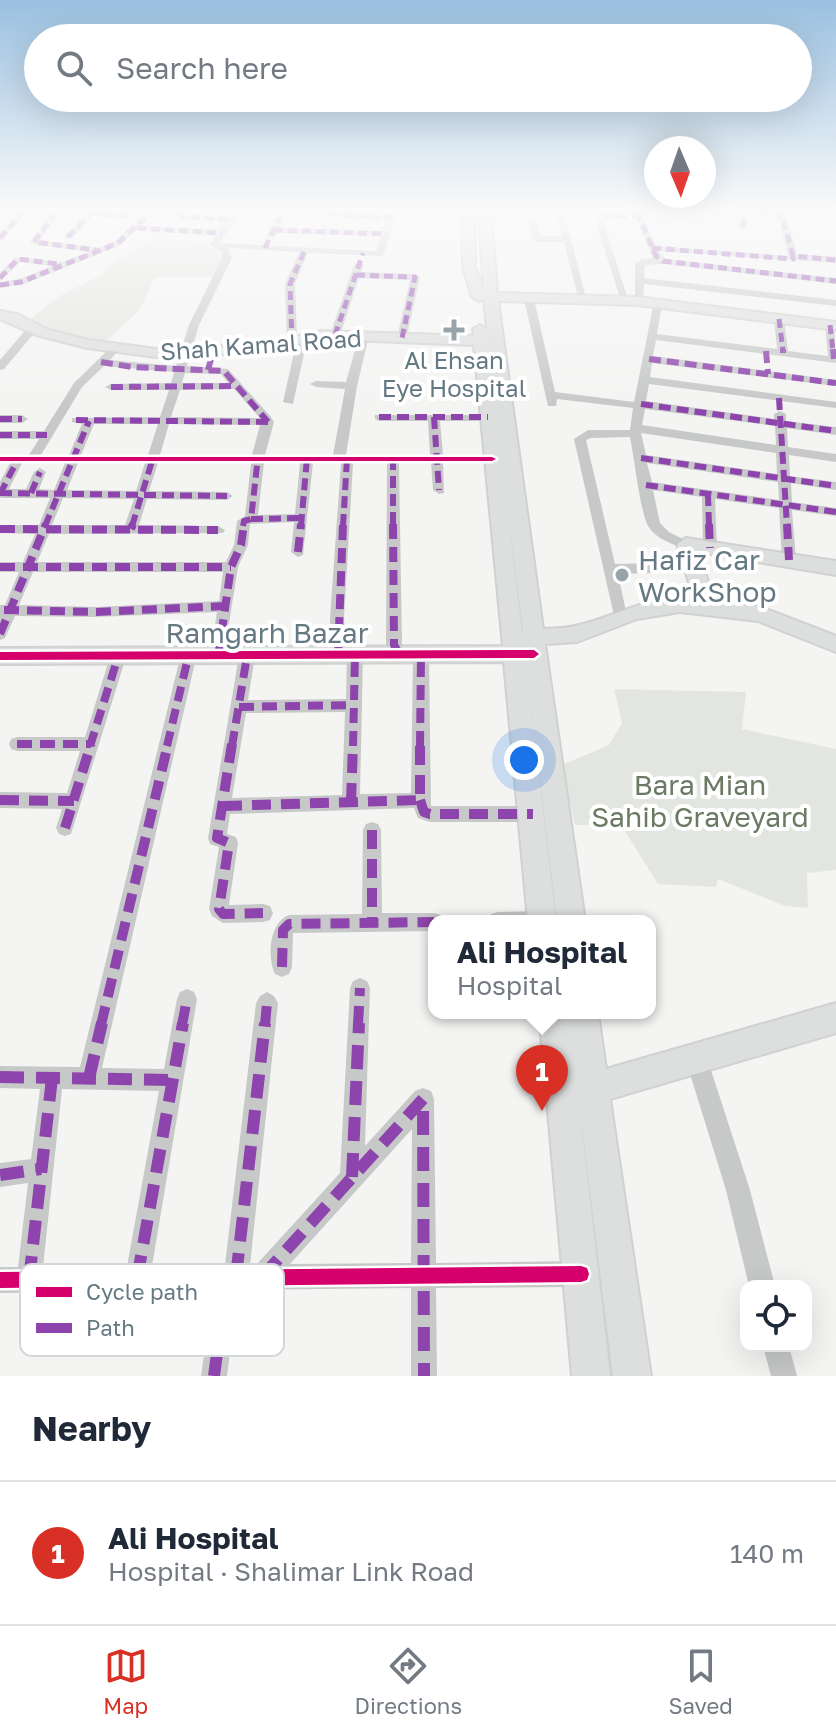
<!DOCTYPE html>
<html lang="en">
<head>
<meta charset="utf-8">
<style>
  body { margin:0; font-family:"Golos Text",sans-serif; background:#f6f6f7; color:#1f2937 }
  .controls { position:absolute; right:24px; bottom:24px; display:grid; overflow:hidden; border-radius:16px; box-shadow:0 8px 32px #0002 }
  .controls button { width:72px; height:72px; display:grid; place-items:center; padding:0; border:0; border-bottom:2px solid #e0e1e3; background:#fff; color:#1f2937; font:40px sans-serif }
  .compass { position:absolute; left:644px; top:136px; width:72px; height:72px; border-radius:50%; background:#fff; box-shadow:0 8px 32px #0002; rotate:178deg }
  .you { position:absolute; left:524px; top:760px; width:28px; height:28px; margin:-20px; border:6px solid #fff; border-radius:50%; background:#1a73e8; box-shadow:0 0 0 12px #1a73e833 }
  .badge { display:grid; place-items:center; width:52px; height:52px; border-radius:50%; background:#d93025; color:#fff; font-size:26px; font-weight:700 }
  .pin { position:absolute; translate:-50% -66px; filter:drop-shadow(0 2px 4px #0008) }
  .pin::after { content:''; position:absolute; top:42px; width:28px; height:24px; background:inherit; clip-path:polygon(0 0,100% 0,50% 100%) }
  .popup { position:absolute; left:428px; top:915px; width:228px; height:104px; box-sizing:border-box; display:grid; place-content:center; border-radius:16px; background:#fff; filter:drop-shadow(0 2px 6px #0005); font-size:26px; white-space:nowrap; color:#747a83 }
  .popup b { font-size:30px; color:#1f2937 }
  .popup::after { content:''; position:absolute; left:50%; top:100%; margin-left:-16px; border:16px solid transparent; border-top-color:#fff }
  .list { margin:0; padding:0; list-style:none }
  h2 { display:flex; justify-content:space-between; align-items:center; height:104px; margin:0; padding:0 32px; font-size:34px }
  h2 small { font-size:26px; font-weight:400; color:#747a83 }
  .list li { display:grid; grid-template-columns:52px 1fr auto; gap:24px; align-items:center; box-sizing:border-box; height:144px; padding:0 32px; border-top:2px solid #e0e1e3 }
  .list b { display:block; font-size:30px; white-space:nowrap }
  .list p { margin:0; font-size:26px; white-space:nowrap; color:#747a83 }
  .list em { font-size:26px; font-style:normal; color:#747a83 }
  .icon { flex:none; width:44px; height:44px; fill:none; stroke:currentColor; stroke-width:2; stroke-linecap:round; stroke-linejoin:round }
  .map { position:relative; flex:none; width:836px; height:1376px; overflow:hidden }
  .search { position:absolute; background:#fff; box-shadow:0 8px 32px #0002; left:24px; right:24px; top:24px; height:88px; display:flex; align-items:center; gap:20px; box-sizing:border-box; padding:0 28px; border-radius:44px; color:#747a83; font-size:30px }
  .sheet { height:248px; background:#fff }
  nav { display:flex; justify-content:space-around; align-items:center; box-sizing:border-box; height:112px; border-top:2px solid #e0e1e3; background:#fff; font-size:22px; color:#747a83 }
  nav a { display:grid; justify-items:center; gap:4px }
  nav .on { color:#d93025 }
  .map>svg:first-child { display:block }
  .green { fill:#e3e6e0 }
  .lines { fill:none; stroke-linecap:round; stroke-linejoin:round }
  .secondary-casing { stroke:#d0d1d1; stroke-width:4 }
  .street { fill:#c7c9c9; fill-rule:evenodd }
  .secondary { fill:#dddede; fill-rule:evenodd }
  .quiet-far4 { stroke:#8e44ad; stroke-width:5; stroke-dasharray:9 5; stroke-linecap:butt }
  .quiet-far3 { stroke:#8e44ad; stroke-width:6; stroke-dasharray:12 6; stroke-linecap:butt }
  .quiet-far2 { stroke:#8e44ad; stroke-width:8; stroke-dasharray:15 8; stroke-linecap:butt }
  .quiet-far1 { stroke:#8e44ad; stroke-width:10; stroke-dasharray:19 10; stroke-linecap:butt }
  .quiet { stroke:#8e44ad; stroke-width:12; stroke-dasharray:24 12; stroke-linecap:butt }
  .cycleway-casing { stroke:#fff; stroke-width:5 }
  .cycleway { fill:#d6006c; fill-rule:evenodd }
  .poi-dot { fill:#97a4aa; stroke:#fff; stroke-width:3 }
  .labels { text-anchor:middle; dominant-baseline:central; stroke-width:8; stroke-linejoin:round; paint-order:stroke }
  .far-street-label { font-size:24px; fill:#657983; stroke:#fff }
  .far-poi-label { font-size:24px; fill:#657983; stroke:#fff }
  .poi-label { font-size:28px; fill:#657983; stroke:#fff; text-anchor:start }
  .street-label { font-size:28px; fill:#657983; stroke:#fff }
  .park-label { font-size:28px; fill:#6b7a63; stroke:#fff }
  .key { fill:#fff; stroke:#d1d7da; stroke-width:2 }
  .key-label { font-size:22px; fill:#657983 }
</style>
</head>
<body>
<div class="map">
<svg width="836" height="1376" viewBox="0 0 836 1376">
  <rect width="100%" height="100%" fill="#f4f4f3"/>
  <g class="green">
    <path d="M150,239L214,242L211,247L225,256L213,277H155L139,311L103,343L46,329L29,320L60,296L101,275L110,264L142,247Z"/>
    <path d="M614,689L746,692L742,729L836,749V870L807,873L808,908L785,906L718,879L716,887L658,884L621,825H575L562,765L609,745L622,723Z"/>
  </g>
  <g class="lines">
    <g class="secondary-casing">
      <g id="secondary">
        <path d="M462,212H474L475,267L484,292L479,212H491L497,293L638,297L836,322V330L638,305L498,301L543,629C553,628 565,629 575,626C618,617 646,594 694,599L677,544L686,538L836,561V575L698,552L715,602L761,607L836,636V652L758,621L680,612L637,619L577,642L545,644L585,921H557L526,662L556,921H528L504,662L0,664V648L503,646L474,345L321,339L255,353L157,357L87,348L36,335L0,319V311L17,314L46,329L88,340L157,349L255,345L321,331L474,336L473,329L480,325L487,329L493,382L484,299L479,301L472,297L463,267ZM507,505L523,631H522Z"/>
        <path d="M836,1003V1033L610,1099L651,1376H613L579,1103L610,1376H572L539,1013H598L606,1069Z"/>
      </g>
    </g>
    <g class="street">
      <path d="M19,212H27L0,241V233Z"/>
      <path d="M52,212H60L40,240L99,248L115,241L146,212H155L141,226L219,230L225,221L181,219L177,216L178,212L229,217L232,212H240L220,243L376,251L381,236L277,233L274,238L267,236L278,212H286L279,228L383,231L386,219L328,217L324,214L337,212L388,214L389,212H397L383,256L308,253L295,284L297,339L302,337L307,340L293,404L283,402L296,344L292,345L287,342L285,284L299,252L228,248L232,258L199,325L187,366L228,369L271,417L274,422L265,455H333L345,389L316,387L310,384L316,381L346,382L359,336L364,333L369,336L357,386L346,455H430L428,421H379L375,419V415H492V419L488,421H440L443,455H492L498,459L492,463H443L444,493L439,494L433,490L431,463H399L402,644L409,656L406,660H396L386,645L387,463H353L344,618L346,655L343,659H333L330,655V618L341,463H313L303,555L298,557L291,552L294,522L250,524L248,545L238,567L223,661H213L210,657L217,612L96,617L15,616L5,638L0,640V605H5L19,572H0V562H23L35,534L0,533V525H39L50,498H0V482L10,463H0V455H29L39,439H0V431H44L74,383L111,347L120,349L110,360L176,366L189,325L222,258V252L210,245L216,235L136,230L121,245L24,284L0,288V282L19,279L52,266L20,262L0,281V273L15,257L62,262L89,252L31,244L30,242ZM104,366L174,372L171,383L111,384L105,387L111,390H169L160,417L72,418V422L82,424L69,455H41L82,387ZM185,373L221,374L228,383H182ZM234,389L260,418L171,417L180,390ZM94,424H158L148,455H81ZM169,424L260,425L252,455H160ZM22,463H65L54,490L39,489L46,472L40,468L34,472L26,489H9ZM78,463H145L136,491L67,490ZM158,463H251L245,516L237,521L234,545L226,562H37L49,534L223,533L225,530L218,526L139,525L147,499L227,500L233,496L227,492L149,491ZM264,463H300L295,514L258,515ZM63,498L134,499L125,525H52ZM33,572H223L219,601L96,607L19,605Z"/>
      <path d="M87,212L126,213L130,216L126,219L93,216L71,239H65V235Z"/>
      <path d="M556,212H564L587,302L579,300L564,242H536L532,239L528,220L532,217L536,220L540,236H562Z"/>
      <path d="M599,212H607L605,226L629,303L621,301L597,226Z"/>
      <path d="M633,212H641L656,246L788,256L778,217L756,212L785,213L797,254L836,257V263L658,251L666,259L836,278V284L663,264L645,265L644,278L836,300V306L644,284L643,301L635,303V264L642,259L653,258Z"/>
      <path d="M741,212H749L747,227L743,230L739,227Z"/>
      <path d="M359,262L364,265L361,272L415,274L420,277L406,340L397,338L410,280L359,278L340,335L335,338L330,335L354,265Z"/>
      <path d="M529,296L534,299L555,392L634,402L654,302L662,304L657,334L777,349L774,319L779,316L784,319L788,351L828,356L825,325L834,323L836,363L656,340L653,356L836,380V386L652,363L650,377L836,402V408L649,384L646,401L774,419V414L780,411L786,414V421L836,427V435L787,428L788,447L836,454V462L789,455L790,476L836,482V490L791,483L792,502L836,508V516L792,510L796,560L789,565L782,560L779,508L715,499L717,548L710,553L703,548L702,497L653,490L660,523L669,532L693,544L686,549C672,544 656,539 648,526C640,511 634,456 630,437L591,438L586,440L615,564L695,562L702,567L695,572L618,574L627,616L620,621L615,620L574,439L588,430H630L633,408L557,399L556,406H548L524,299ZM645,409L775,426L776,445L642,425ZM641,433L776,453L777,474L646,455ZM647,463L778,482L779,500L652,482Z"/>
      <path d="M32,326L37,329L36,331L4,369L0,370V360L28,327Z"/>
      <path d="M0,415H22L28,419L22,423H0Z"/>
      <path d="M355,649L363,655L360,794L411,793L413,656L421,650L429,656L431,806H533L539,808L542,814L539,820L533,822H430L418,818L414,808L230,814L227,834L236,837L238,843L229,905L263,904L270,906L273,913L270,920L263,922L223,923L212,916L209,909L219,847L210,844L208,838L239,656L247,650L255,656L248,700L346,699L347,655ZM345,712L342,795L232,798L246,713Z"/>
      <path d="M118,651L126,657L71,834L65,836L59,834L56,828L62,809L0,808V792L67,793L80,751H17L11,749L9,744L11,739L17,737H85L110,657Z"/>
      <path d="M188,652L196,658L102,1068L164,1069L177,999L180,992L187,989L194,992L197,999L152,1266L225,1265L256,1003L260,996L267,992L274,996L278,1003L250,1265H256L340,1173L350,988L353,981L360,978L367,981L370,988L365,1146L415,1091L423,1088L431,1091L434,1099L436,1263L581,1261L590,1265L594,1274L590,1283L581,1287L436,1288L437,1376H411V1288L238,1290L227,1376H201L213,1291L0,1293V1267H18L28,1183L0,1187V1163L31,1159L40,1089L0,1088V1066L80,1067L180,658ZM62,1089L159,1091L127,1266L43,1267ZM412,1129L411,1263L290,1264Z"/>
      <path d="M372,822L378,824L381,830L382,913H434L441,915L443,921H434V931L293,933L292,967L289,974L282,977L275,974C267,956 269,923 289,915L362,914L363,830L366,824Z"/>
      <path d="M542,911L549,913L551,921H488L491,914L498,912Z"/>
      <path d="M697,1050L705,1053L708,1061L750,1190L775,1286H749L726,1190L686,1061L689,1053Z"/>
      <path d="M763,1346H789L797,1376H771Z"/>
    </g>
    <use href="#secondary" class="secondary"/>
    <g class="quiet-far4">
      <path d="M56,212L34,242L96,250"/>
      <path d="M182,212L181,216L228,219"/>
      <path d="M637,212L656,256L663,261L836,281"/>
      <path d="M760,212L782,215L793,256L836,260"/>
      <path d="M91,213L126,216"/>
      <path d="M328,214L392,217"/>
      <path d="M604,215L639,216"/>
      <path d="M743,227L745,212"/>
      <path d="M137,228L222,233"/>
      <path d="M274,230L386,234"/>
      <path d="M68,237L92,212"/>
      <path d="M0,238L23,212"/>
      <path d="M265,248L282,212"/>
      <path d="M652,248L793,259V256"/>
      <path d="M356,275L415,277L402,338"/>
      <path d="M0,278L18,259L59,264"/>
      <path d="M0,285L21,282L118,243L151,212"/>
      <path d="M779,319L783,351"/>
      <path d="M830,325L833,351"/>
      <path d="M335,335L363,253"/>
      <path d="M292,342L290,284L305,250"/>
    </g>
    <g class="quiet-far3">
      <path d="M783,349V353"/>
      <path d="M833,349L834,359"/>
      <path d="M766,351L768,374"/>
      <path d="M649,359L836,383"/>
      <path d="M101,362L132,367L224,371L268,422"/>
      <path d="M208,370L213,352"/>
      <path d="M111,387L237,386"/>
      <path d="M779,398L787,526"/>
      <path d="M641,404L836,431"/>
      <path d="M379,417H488"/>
      <path d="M434,417L439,490"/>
      <path d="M0,419H22"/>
      <path d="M76,420L268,422"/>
      <path d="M0,435H47"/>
      <path d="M393,458V526"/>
      <path d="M641,458L836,486"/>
      <path d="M646,485L836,512"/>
      <path d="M0,493L227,496"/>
      <path d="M31,493L40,472"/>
      <path d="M0,494L18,459"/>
      <path d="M708,494L709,526"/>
      <path d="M251,519L301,518"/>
      <path d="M45,526L89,421"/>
      <path d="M132,526L153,458"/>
      <path d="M243,526L244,521L251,519L258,457"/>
      <path d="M301,526L307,458"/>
      <path d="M343,526L347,458"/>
    </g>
    <g class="quiet-far2">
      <path d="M393,524L394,645L401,656"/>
      <path d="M709,524L710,548"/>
      <path d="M787,524L789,560"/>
      <path d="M0,529L218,530"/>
      <path d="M131,529L133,524"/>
      <path d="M298,552L301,524"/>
      <path d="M0,567H231"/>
      <path d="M4,610L96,612L225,606"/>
      <path d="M0,634L46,524"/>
      <path d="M338,655L343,524"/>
      <path d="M218,657L231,567L241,545L244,524"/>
      <path d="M239,707L354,705"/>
      <path d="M17,744H91"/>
      <path d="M90,746L118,657"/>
      <path d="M167,746L188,658"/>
      <path d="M232,746L247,656"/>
      <path d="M353,746L355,655"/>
      <path d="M420,746L421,656"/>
    </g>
    <g class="quiet-far1">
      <path d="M232,744L217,838L229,843L219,909L223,914L263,913"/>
      <path d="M0,800L74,801"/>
      <path d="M420,800L424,812L430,814H533"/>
      <path d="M351,802L353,744"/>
      <path d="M223,806L420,800V744"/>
      <path d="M65,828L91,744"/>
      <path d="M372,830V924"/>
      <path d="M498,921L542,920"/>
      <path d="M282,967L283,930L289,924L434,922"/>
      <path d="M101,1025L168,744"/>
      <path d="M182,1025L187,999"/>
      <path d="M265,1025L267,1003"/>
      <path d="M358,1025L360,988"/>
    </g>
    <g class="quiet">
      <path d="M0,1077L173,1080"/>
      <path d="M89,1078L102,1023"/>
      <path d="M0,1175L41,1169"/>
      <path d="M352,1177L359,1023"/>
      <path d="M236,1277L265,1023"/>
      <path d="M262,1277L423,1099L424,1376"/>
      <path d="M137,1279L183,1023"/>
      <path d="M29,1280L52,1078"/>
      <path d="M214,1376L227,1278"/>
    </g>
    <g class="cycleway-casing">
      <g id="cycleway">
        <path d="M0,457H492L496,459L492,461H0Z"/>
        <path d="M534,650L539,654L534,658L0,660V652Z"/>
        <path d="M581,1266L587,1268L589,1274L587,1280L581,1282L0,1288V1272Z"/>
      </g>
    </g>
    <use href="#cycleway" class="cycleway"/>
  </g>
  <linearGradient id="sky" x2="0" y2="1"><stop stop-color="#9ac0e0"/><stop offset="0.52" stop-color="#fafafa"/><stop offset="1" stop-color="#fafafa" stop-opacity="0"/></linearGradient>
  <rect width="836" height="405" fill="url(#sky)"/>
  <g class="poi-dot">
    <path d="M450 318h8v8h8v8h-8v8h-8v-8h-8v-8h8z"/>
    <circle cx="622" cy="575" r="8"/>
  </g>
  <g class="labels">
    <g class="far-street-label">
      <text transform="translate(261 344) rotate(-4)">Shah Kamal Road</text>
    </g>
    <g class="far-poi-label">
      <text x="454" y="359">Al Ehsan<tspan x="454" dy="28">Eye Hospital</tspan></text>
    </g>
    <g class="poi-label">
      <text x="638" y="559">Hafiz Car<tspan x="638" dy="32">WorkShop</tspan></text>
    </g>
    <g class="street-label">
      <text x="267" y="632">Ramgarh Bazar</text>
    </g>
    <g class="park-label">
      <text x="700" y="784">Bara Mian<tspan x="700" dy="32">Sahib Graveyard</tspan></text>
    </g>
  </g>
  <rect x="20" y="1264" width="264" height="92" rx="12" class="key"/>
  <rect x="36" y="1287" width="36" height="10" fill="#d6006c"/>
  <rect x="36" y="1323" width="36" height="10" fill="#8e44ad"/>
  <g class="key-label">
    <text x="86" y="1300">Cycle path</text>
    <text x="86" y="1336">Path</text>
  </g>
</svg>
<div class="controls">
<button><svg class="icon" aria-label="locate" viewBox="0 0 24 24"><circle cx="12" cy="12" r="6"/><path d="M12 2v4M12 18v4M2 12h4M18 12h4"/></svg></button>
</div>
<svg class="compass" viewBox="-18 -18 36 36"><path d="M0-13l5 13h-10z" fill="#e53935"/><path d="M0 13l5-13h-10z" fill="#747a83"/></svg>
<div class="you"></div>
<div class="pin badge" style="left:542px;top:1111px">1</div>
<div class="popup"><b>Ali Hospital</b>Hospital</div>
<div class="search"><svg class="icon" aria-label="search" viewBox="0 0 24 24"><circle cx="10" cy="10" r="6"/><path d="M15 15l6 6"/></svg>Search here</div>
</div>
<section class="sheet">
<h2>Nearby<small></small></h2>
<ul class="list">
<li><span class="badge">1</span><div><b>Ali Hospital</b><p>Hospital · Shalimar Link Road</p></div><em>140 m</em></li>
</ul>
</section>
<nav>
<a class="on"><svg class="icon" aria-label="map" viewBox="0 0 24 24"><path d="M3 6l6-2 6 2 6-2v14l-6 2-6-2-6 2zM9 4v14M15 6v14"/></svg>Map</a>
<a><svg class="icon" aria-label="directions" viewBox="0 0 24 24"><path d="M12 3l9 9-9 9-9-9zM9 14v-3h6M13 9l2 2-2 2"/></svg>Directions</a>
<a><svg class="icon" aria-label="saved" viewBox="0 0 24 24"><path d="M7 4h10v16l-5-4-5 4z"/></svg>Saved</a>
</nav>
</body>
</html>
